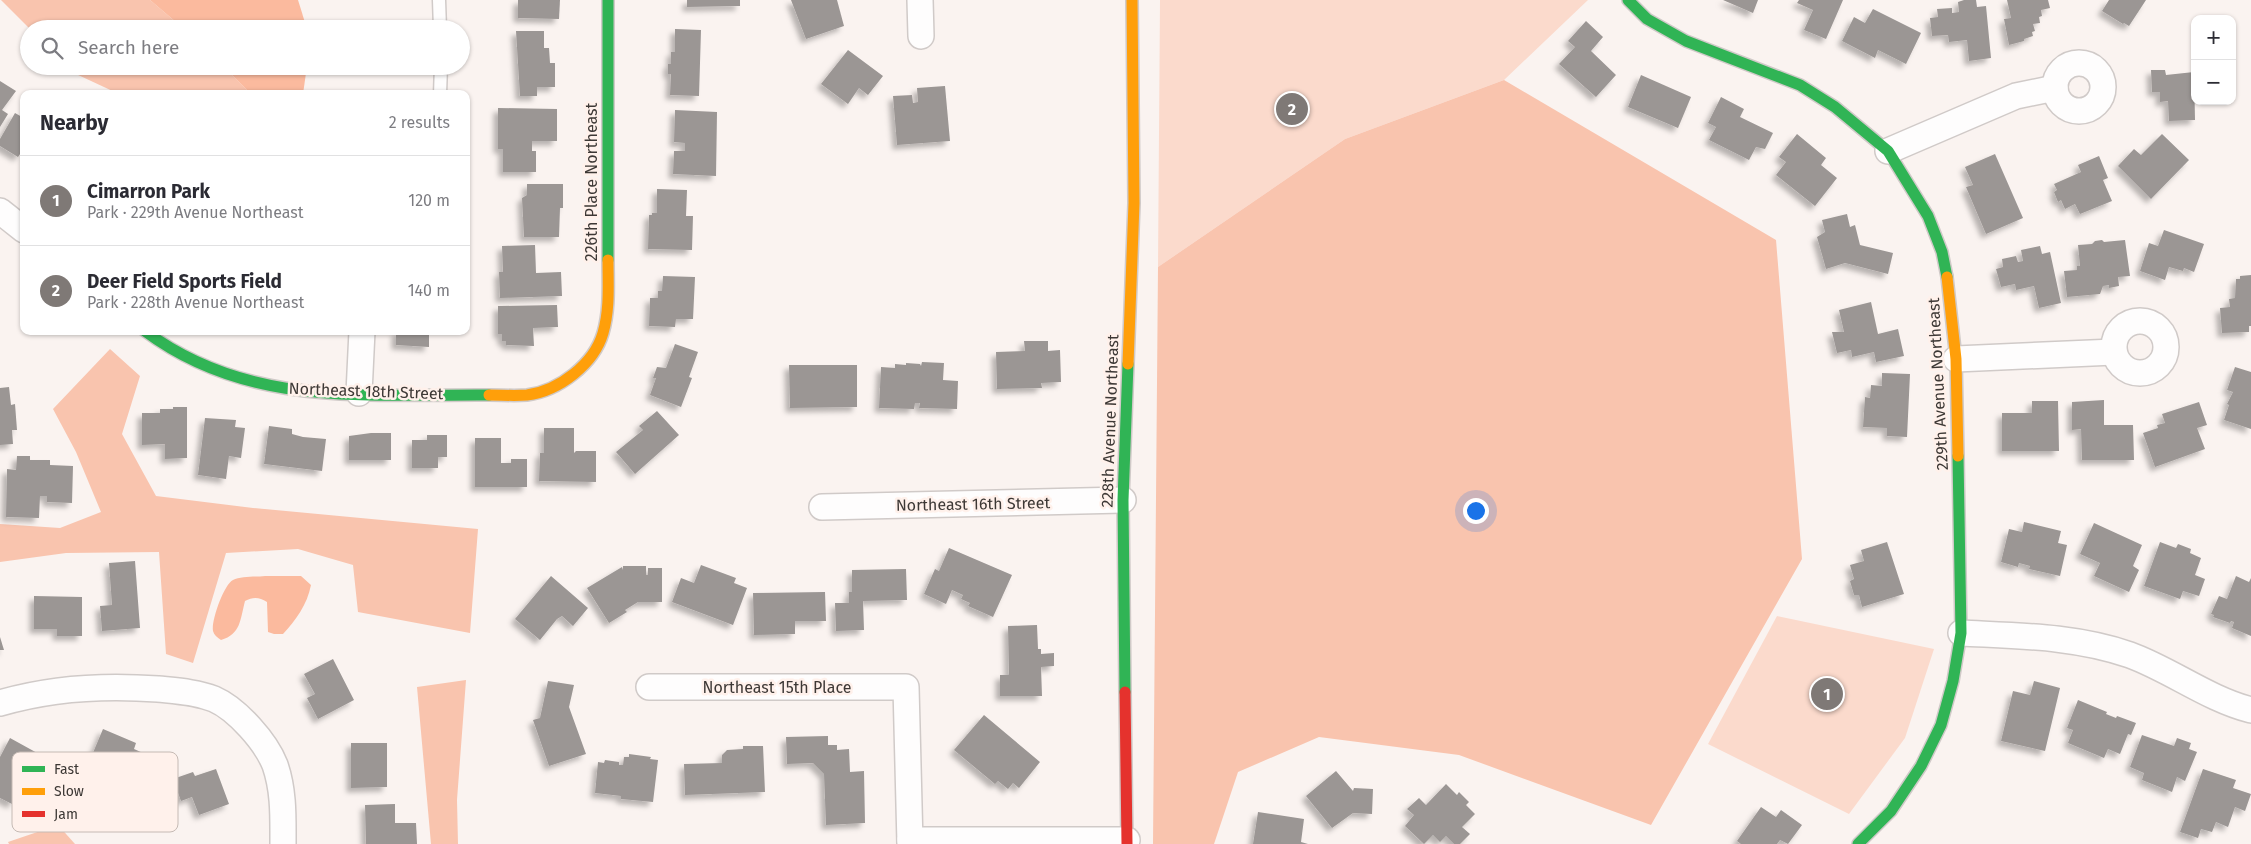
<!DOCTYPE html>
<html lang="en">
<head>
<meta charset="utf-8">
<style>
  body { margin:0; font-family:"Fira Sans",sans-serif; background:#f7f7f7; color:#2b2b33 }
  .controls { position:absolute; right:15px; top:15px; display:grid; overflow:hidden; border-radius:10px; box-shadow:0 1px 4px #0004 }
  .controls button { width:45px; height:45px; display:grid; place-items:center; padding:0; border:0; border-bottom:1px solid #e1e1e2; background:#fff; color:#2b2b33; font:25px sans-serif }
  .you { position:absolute; left:1475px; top:510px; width:18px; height:18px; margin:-12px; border:4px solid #fff; border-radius:50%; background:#1a73e8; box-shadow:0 0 0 8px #1a73e833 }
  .badge { display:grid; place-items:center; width:32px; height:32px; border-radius:50%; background:#7f7976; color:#fff; font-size:16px; font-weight:700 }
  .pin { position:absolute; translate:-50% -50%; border:2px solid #fff; box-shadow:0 1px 5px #0006 }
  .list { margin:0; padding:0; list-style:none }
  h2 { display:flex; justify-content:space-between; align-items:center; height:65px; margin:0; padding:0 20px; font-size:21px }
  h2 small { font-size:16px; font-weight:400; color:#7c7c81 }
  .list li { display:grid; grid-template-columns:32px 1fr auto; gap:15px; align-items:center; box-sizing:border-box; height:90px; padding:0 20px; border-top:1px solid #e1e1e2 }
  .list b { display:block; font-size:19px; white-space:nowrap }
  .list p { margin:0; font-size:16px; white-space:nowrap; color:#7c7c81 }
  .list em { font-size:16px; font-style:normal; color:#7c7c81 }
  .icon { flex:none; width:28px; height:28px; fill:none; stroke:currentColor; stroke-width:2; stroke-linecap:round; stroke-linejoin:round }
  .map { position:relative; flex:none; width:2251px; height:844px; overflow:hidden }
  .search { position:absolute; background:#fff; box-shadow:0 1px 4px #0004; left:20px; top:20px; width:450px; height:55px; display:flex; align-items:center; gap:12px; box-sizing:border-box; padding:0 18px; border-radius:28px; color:#7c7c81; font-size:19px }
  .panel { position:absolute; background:#fff; box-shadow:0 1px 4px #0004; left:20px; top:90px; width:450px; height:245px; border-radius:10px }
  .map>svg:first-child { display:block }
  .green { fill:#fbdacc }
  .forest { fill:#f9c4ae }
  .water { fill:#fbba9e }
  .building { fill:#9b9694; filter:url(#shadow) }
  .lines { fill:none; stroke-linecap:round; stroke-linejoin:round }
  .lane-casing { stroke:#d0cac8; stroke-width:15 }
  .street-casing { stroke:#d0cac8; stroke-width:28 }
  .fast-casing { stroke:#d0cac8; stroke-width:14 }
  .slow-casing { stroke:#d0cac8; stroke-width:14 }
  .jam-casing { stroke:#d0cac8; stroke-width:14 }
  .lane { stroke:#fefdfd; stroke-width:12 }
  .street { stroke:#fefdfd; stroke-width:25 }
  .fast { stroke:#30b455; stroke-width:11 }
  .slow { stroke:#ff9f0a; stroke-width:11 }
  .jam { stroke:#e5322d; stroke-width:11 }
  .labels { text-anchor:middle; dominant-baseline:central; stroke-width:5; stroke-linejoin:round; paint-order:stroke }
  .street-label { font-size:16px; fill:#3d3835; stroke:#fff1eb }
  .key { fill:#fff1eb; stroke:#c5bab4; stroke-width:1 }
  .key-label { font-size:14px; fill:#3d3835 }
</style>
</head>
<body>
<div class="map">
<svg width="2251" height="844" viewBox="0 0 2251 844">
  <defs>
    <filter id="shadow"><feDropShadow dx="-4.5" dy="4.5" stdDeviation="2.5" flood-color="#0004"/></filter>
  </defs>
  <rect width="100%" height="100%" fill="#faf3f0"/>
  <g class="green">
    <path d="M1160,0H1588L1504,80L1345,139L1158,267Z"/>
    <path d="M1777,616L1934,649L1905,738L1849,814L1708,744Z"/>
  </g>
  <g class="forest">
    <path d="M1,0H150L184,29H30Z"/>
    <path d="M68,66H223L251,94H119L76,74Z"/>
    <path d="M1504,80L1776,240L1802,559L1651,825L1459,755L1319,737L1238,772L1214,844H1153L1158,267L1345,139Z"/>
    <path d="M110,349L140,376L122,434L156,496L253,508L478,529L470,633L358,612L353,565L298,549L226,553L193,663L166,654L159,552L66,553L0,562V524L60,528L101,512L76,452L53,409Z"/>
    <path d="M466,680L457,800L458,844H431L417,687Z"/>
    <path d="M58,825L75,844H9L8,842Z"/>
  </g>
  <g class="water">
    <path d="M150,0H298L307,29H184Z"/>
    <path d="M223,66H307L303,94H251Z"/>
    <path d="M265,576H301L311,585C307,605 296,620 283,634H274L268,632L267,602C259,597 253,597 245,601C240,620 241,634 221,640C217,637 214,635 213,631C211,621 224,584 233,580C241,576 256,577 265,576Z"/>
  </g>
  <g class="building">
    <path d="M518,0H560L559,19L518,18Z"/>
    <path d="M687,0H740V6L687,7Z"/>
    <path d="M791,0H837L844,26L806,39Z"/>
    <path d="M1723,0H1758L1753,13Z"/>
    <path d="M1799,0H1843L1826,39L1804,30L1813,10L1797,3Z"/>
    <path d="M1964,0H1976L1977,7L1986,6L1991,58L1969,61L1967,40L1949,42L1948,35L1932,36L1930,18L1938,17L1937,9L1952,8V13L1959,12L1958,2Z"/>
    <path d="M2007,0H2048L2050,8L2041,10L2042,16L2039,17L2040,23L2033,24L2035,31L2032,32L2033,36L2024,39V41L2009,45L2004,19L2011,18Z"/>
    <path d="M2109,0H2146L2129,26L2124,23L2123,24L2102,11Z"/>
    <path d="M1873,9L1921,33L1906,64L1878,50L1875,58L1842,41L1854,17L1865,23Z"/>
    <path d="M1586,21L1603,37L1591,51L1616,75L1596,97L1559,64L1575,47L1568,41Z"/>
    <rect x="391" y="22" width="16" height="7"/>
    <path d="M675,29L701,30L699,96L670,95L671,74H668V64H671V52H675Z"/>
    <path d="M516,31H544V48H549L550,63H555V87H537V96H520Z"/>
    <path d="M848,50L883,76L868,95L859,88L848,104L821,84Z"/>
    <path d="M2151,70H2165L2166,75L2194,72L2195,120L2169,121L2168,101L2160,102V92H2152Z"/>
    <path d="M1641,75L1691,97L1678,128L1628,107Z"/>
    <path d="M0,81L16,91L2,110L8,114L0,127Z"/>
    <path d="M945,86L950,141L897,145L893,96L912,95L913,103L918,102L917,88Z"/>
    <path d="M1721,97L1744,109L1740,117L1773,133L1765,149L1756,147L1749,160L1709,140L1716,127L1708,123Z"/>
    <path d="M498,108L557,109V141H532V151H536V172H503V149H498Z"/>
    <path d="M675,110L717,112L716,176L673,174L674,151H685V143L674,142Z"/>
    <path d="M15,113L22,117L24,113V148L18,157L0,146V139Z"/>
    <path d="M1797,134L1826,158L1821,165L1837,178L1815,206L1776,175L1786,162L1779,157Z"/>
    <path d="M2162,134L2189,160L2151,199L2118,166L2134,149L2141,155Z"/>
    <path d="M1995,154L2023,218L1986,234L1966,187L1973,185L1965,167Z"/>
    <path d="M2099,156L2108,178L2103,180L2112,201L2080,214L2075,204L2065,209L2061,200L2058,202L2054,192L2057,190L2054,184L2081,172L2078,165Z"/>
    <path d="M527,184H563V208H560L559,237H524L522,198L527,195Z"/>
    <path d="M657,189L687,190L686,216H693L692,250L648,249L649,215H652V213H657Z"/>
    <path d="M1847,214L1850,227L1855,225L1860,245L1893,253L1888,274L1845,263L1826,269L1817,237L1825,232L1822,220Z"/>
    <path d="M2164,230L2204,244L2194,272L2184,268L2183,271L2169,267L2165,280L2140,271L2149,243L2158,246Z"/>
    <path d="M2102,240L2104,242L2125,240L2130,276L2118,277L2119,286L2109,288V285L2103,286L2100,294L2067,297L2064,271L2077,270V266H2080L2078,245L2092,244L2095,241Z"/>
    <path d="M535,245L536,273L561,272L562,296L500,298L499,272H503L502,246Z"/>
    <path d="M2040,246L2042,254L2050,252L2061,303L2039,308L2034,286L2016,290L2015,284L2001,287L1996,269L2003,267L2002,259L2016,256L2018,262L2023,261L2021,250Z"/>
    <path d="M2251,275V326H2249V332L2222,333L2220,308L2230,307L2229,299L2235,298L2236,279H2240V276Z"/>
    <path d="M663,276L695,277L693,319H676L675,327L649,326L650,298H658V291H662Z"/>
    <path d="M1871,302L1878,334L1898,329L1904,356L1876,362L1874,352L1852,357L1851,350L1837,353L1832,332H1844L1839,310Z"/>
    <path d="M557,305L558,327L533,328L534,346L506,345V341H502V334H498V306Z"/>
    <path d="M396,331H429V347L396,345Z"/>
    <path d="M1024,341H1048V351L1060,350L1061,382L1041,383L1042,388L997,389L996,352L1025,351Z"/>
    <path d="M675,344L698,352L689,377L692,378L681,407L650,395L656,378H653L657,367L666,368Z"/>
    <path d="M922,362L944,363L943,380L958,381L957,409L919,408L920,403H915L914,409L879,408L881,367L895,368V364L906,365V363L920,364L921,366Z"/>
    <path d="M789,365H857V407L790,408Z"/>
    <path d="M2235,367L2251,372V429L2224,420L2229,405L2227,404L2233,392L2227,390Z"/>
    <path d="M1882,373L1910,374L1907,437L1887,436V428L1863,427L1865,397L1870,398L1871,385L1882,386Z"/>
    <path d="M9,387L11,405L15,404L17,430H12L13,444L0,445V388Z"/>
    <path d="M2104,400V425H2133L2134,460H2082L2081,429L2072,430V402Z"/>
    <path d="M2032,401H2058L2059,451H2002V413H2032Z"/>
    <path d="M2199,402L2207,425L2197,428L2205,449L2155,467L2143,433L2158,428L2157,425L2165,423L2162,414Z"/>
    <path d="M173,407H187V458L165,459V444L142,445V413H160V409H173Z"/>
    <path d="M657,411L679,435L635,474L616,452L643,430L639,426Z"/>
    <path d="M205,418L236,420L235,427L245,428L241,458L229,456L226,479L198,475Z"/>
    <path d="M269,426L292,429V434L303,437L326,439L322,471L264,464Z"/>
    <path d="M544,428H574V453L576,451H596V482L539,481L540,453H544Z"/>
    <path d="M371,433H391V460H349V436Z"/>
    <path d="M427,435H447V457H438V468H412V440H427Z"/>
    <path d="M475,438H501V463H511V459H527V487H475Z"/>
    <path d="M17,456H30V460H50V465L73,466L72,503L47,502V496H40L39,518L6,517L7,469L16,470Z"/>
    <path d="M2024,522L2061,531L2058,543L2067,545L2060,576L2029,569L2030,566L2019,563L2018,567L2001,562L2009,529L2022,532Z"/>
    <path d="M2094,523L2142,545L2133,566L2139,570L2129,592L2094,576L2100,563L2080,554Z"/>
    <path d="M1887,542L1904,594L1862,607L1859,595H1854L1850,581L1854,579L1850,565L1864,561L1861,550Z"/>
    <path d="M2160,542L2176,548L2178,544L2191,549L2190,553L2201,558L2195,575L2205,579L2199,596L2183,591L2180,599L2144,586Z"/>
    <path d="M949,548L1012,575L993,617L968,606L970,603L961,599L963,595L952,590L946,604L924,594L935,569L939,571Z"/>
    <path d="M135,561L140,628L102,631L100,606L112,605L109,563Z"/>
    <path d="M701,565L736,578L734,583L747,588L733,625L672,602L681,578L694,583Z"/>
    <path d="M623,566H646V575H648V568H662V602H638L625,610L627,612L609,623L587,588L622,567L623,570Z"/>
    <path d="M906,569L907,600L863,601L864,630L836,631L835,603H849V592H852V570Z"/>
    <path d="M551,576L588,608L573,626L562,616L557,619L540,640L515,619Z"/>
    <path d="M2236,576L2249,582L2251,578V636L2232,628L2234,622L2231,621L2230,623L2213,617L2214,615L2211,614L2219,596L2227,599Z"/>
    <path d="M825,592L826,621H795V634L754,635L753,593Z"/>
    <path d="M34,596L82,597V636H57V629H34Z"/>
    <path d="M1037,625L1038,649H1041V654L1054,653V666L1041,667L1042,696H1000V675H1009L1008,626Z"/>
    <path d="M0,637L4,650H0Z"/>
    <path d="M333,659L354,700L318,719L307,698L315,694L304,674Z"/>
    <path d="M548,681L574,685L569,707L586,754L549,766L533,720L540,718Z"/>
    <path d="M2034,681L2060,688L2045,751L2001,741L2013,691L2030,695Z"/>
    <path d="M2078,700L2107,712L2106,714L2116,718L2117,716L2136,723L2131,735L2128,734L2120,754L2108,749L2104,758L2068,743L2073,730L2067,728Z"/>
    <path d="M984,715L1040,762L1019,788L1013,783L1008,789L998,781L995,784L954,750Z"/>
    <path d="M103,729L136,743L134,749L152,757L146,771L153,774L138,811L108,798L116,779L87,767Z"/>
    <path d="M2142,735L2174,746L2177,738L2191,743L2189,749L2197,752L2185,781L2177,777L2172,792L2142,780L2144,773L2130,767Z"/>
    <path d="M828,736V745H837V750L849,749L850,772L864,771L865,823L826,825L824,774L813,763L787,764L786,737Z"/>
    <path d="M10,738L39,754L12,804L0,798V757Z"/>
    <path d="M351,743H387V787L351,788Z"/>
    <path d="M743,746H763L765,792L685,795L684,764L722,763V755L727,750L743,749Z"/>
    <path d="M629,754L651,757L650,759L658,760L653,802L621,799V796L595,793L598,762L604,763L605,760L619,762V765H623L624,757H629Z"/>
    <path d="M216,769L229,804L199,815L192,797L181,801L173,779L193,772L195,776Z"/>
    <path d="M2203,769L2236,780L2233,788L2251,794L2245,811L2235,807L2228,827L2216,822L2212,832L2201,829L2198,838L2180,832Z"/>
    <path d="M1336,771L1353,791L1354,788L1373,789L1372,814L1353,813L1332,828L1306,796Z"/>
    <path d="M1446,784L1457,795L1459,792L1469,802L1466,805L1475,814L1462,827L1470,834L1460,844H1454L1446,836L1440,842L1433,835L1424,844L1405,826L1414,815L1407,809L1419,798L1426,805Z"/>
    <path d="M395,804V823H416L417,844H366L365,805Z"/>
    <path d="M1761,807L1776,817L1781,810L1802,825L1788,844L1780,840L1777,844H1741L1737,841Z"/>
    <path d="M1258,812L1304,819L1301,842L1308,844H1253Z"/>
  </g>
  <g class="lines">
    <g class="lane-casing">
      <g id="lane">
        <path d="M439,0L440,29"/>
        <path d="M440,94L441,66"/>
      </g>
    </g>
    <g class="street-casing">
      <g id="street">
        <path d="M920,0L921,36"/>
        <circle cx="2079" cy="87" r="24"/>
        <path d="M1888,151L2016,96L2055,88"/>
        <path d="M0,211L24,230"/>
        <circle cx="2140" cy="347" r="26"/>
        <path d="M1956,359L2114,352"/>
        <path d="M359,393L362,331"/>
        <path d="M822,507L1123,500"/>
        <path d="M1961,633C2018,636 2076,636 2130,655C2171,670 2208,699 2251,710"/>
        <path d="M649,687H906L910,844"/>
        <path d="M0,703C51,688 105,685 158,689C177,691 196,692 214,699C237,709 266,742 275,765C284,791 283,817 283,844"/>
        <path d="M910,840H1127"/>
      </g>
    </g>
    <g class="fast-casing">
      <g id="fast">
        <path d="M608,0V260"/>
        <path d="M1628,0L1647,19L1686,41L1800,85L1835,107L1888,151L1928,216L1942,252L1947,277"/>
        <path d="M145,331C248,408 368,394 489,395"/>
        <path d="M1125,692L1123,500L1128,364"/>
        <path d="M1858,844L1891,811L1921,766L1941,725L1953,681L1961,633L1958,456"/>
      </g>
    </g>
    <g class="slow-casing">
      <g id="slow">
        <path d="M1947,277L1956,359L1958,456"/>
        <path d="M1128,364L1134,203L1132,0"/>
        <path d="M489,395C501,395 515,396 527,395C559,391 594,364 603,333C610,309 608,284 608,260"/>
      </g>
    </g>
    <g class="jam-casing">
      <path id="jam" d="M1125,692L1127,844"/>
    </g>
    <use href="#lane" class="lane"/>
    <use href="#street" class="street"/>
    <use href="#fast" class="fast"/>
    <use href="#slow" class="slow"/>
    <use href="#jam" class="jam"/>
  </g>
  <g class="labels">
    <g class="street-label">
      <text transform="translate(591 182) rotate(-90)">226th Place Northeast</text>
      <text transform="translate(1938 384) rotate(-93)">229th Avenue Northeast</text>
      <text transform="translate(366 391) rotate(2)">Northeast 18th Street</text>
      <text transform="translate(1110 421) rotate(-88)">228th Avenue Northeast</text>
      <text transform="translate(973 504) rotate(-1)">Northeast 16th Street</text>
      <text x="777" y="687">Northeast 15th Place</text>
    </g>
  </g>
  <rect x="12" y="752" width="166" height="80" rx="8" class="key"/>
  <rect x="22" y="766" width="23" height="6" fill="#30b455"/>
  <rect x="22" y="788" width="23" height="7" fill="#ff9f0a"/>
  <rect x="22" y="811" width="23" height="6" fill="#e5322d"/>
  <g class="key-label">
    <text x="54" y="774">Fast</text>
    <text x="54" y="796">Slow</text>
    <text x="54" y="819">Jam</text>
  </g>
</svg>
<div class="controls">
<button>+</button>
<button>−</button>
</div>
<div class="you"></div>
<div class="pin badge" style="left:1827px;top:694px">1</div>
<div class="pin badge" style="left:1292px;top:109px">2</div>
<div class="search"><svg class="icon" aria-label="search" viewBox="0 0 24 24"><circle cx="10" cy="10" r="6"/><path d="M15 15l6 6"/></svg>Search here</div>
<section class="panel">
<h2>Nearby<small>2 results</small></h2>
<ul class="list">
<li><span class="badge">1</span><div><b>Cimarron Park</b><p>Park · 229th Avenue Northeast</p></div><em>120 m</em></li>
<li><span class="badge">2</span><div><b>Deer Field Sports Field</b><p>Park · 228th Avenue Northeast</p></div><em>140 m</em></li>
</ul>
</section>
</div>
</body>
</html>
